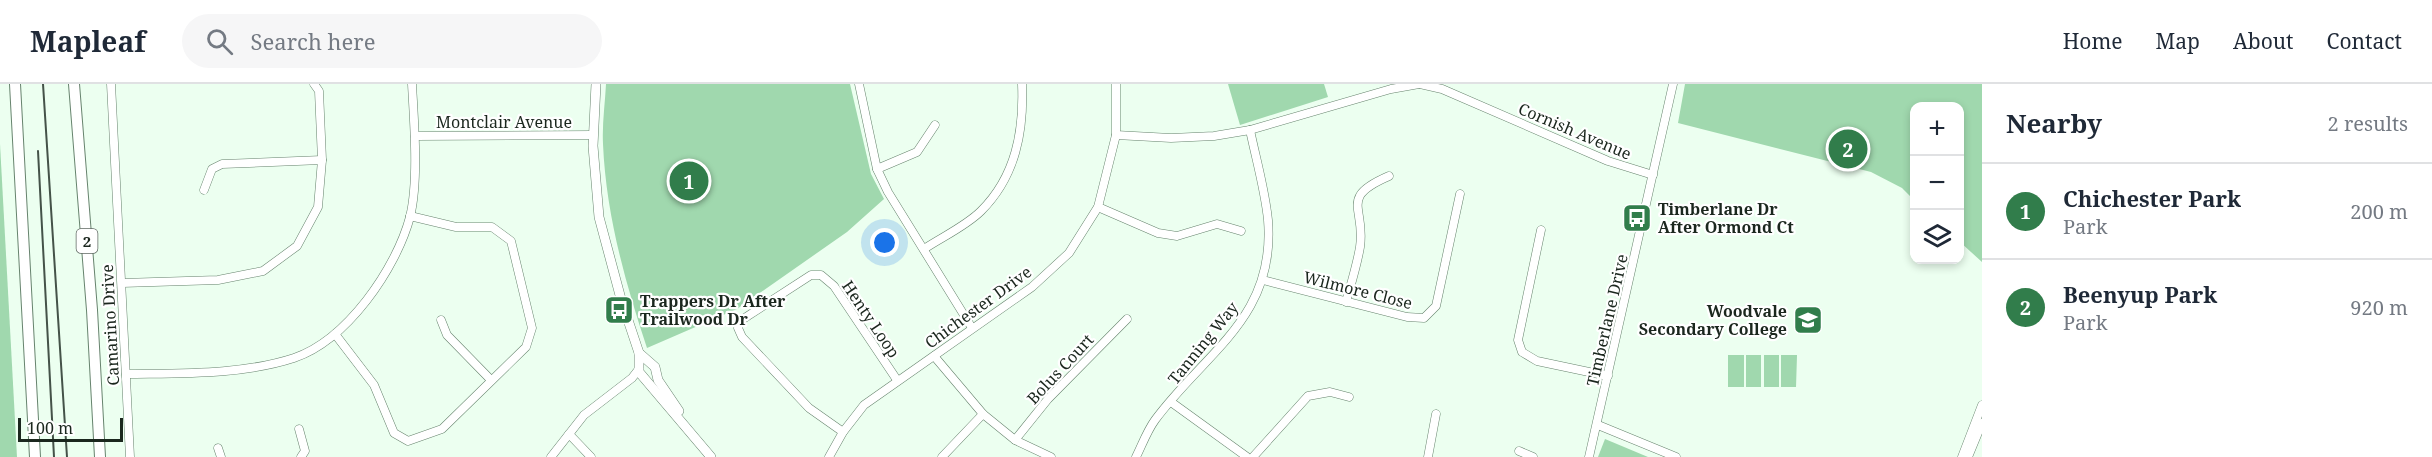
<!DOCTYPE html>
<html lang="en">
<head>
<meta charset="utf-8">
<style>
  body { margin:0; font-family:"Noto Serif",serif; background:#f6f6f7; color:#1f2937 }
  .controls { position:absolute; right:18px; top:18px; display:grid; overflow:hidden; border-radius:12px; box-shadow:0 3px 9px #0003 }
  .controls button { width:54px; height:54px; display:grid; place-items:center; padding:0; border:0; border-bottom:2px solid #e0e1e3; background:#fff; color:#1f2937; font:30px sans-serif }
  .scale { position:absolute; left:18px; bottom:15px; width:105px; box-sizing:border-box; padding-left:6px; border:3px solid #1b271e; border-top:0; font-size:16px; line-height:21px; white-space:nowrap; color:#1b271e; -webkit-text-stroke:4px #fff; paint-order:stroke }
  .you { position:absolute; left:885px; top:159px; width:21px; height:21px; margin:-15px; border:4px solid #fff; border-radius:50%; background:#1a73e8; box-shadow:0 0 0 9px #1a73e833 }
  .badge { display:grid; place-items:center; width:39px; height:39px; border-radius:50%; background:#317d4b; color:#fff; font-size:20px; font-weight:700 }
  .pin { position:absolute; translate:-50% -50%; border:3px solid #fff; box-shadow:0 2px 6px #0006 }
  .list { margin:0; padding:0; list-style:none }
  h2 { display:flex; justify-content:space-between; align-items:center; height:78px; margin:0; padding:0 24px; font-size:26px }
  h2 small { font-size:20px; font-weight:400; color:#747a83 }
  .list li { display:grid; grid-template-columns:39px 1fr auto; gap:18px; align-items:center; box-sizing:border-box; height:96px; padding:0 24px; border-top:2px solid #e0e1e3 }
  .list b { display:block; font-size:22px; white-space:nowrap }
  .list p { margin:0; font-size:20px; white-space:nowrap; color:#747a83 }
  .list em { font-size:20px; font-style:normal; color:#747a83 }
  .icon { flex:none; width:33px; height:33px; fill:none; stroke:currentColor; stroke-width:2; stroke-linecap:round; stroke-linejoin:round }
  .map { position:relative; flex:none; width:1982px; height:373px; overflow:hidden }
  header { display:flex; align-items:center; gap:36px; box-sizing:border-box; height:84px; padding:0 30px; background:#fff; border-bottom:2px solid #e0e1e3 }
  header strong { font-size:28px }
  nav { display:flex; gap:33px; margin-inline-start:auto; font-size:21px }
  .search { width:420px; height:54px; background:#f6f6f7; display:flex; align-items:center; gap:15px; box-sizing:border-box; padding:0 21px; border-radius:33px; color:#747a83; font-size:22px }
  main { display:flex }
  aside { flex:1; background:#fff }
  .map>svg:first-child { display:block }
  .green { fill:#a0d8ae }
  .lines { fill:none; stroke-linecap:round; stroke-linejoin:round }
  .minor-casing { stroke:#66836d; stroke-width:9 }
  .major-casing { stroke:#66836d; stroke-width:10 }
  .highway-casing { stroke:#66836d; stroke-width:12 }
  .minor { stroke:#fff; stroke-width:8 }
  .major { stroke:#fff; stroke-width:9 }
  .highway { stroke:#fff; stroke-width:10 }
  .rail { stroke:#445248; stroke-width:2 }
  .labels { text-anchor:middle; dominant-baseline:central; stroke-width:4.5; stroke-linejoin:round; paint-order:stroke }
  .shield { fill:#fff; stroke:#5f6862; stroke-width:1.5 }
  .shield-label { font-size:15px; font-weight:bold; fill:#1b271e }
  .street-label { font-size:16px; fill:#1b271e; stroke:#fff }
  .poi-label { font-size:16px; font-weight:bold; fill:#1b271e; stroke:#fff; text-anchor:start }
</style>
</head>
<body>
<header>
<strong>Mapleaf</strong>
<div class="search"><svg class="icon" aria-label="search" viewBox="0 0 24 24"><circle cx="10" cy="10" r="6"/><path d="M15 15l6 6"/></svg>Search here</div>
<nav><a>Home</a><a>Map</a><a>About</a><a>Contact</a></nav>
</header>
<main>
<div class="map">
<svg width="1982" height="373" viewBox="0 0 1982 373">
  <rect width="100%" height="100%" fill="#ecfff0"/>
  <g class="green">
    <path d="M606,0H850L871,90L884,115L847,148L737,225L647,264C625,198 606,130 603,60C602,40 605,20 606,0Z"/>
    <path d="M1228,0H1324L1328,13L1240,41Z"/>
    <path d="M1685,0H1982V178L1960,158V22H1914V116L1902,104L1871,88L1678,39Z"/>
    <path d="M0,60L17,373H0Z"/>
    <rect x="1728" y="271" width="16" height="32"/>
    <rect x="1746" y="271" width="15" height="32"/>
    <rect x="1764" y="271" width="15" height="32"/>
    <path d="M1781,271H1797L1796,303H1781Z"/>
    <path d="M1605,355L1648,373H1598Z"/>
  </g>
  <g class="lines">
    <g class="minor-casing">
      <g id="minor">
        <path d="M111,0L130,373"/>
        <path d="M859,0L877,85L888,108L972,244"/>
        <path d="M1420,0L1442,5L1608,77L1653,91"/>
        <path d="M1116,51L1171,54L1214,52L1250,46L1391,5L1419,0"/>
        <path d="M415,52L593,51"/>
        <path d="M877,85L917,68L935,41"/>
        <path d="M204,106L212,85L222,80L322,76"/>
        <path d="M1098,123L1158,149L1177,152L1217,140L1241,147"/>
        <path d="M1541,146L1518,256L1522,268L1537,277L1608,292"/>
        <path d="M924,165C942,153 966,142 981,127C1016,92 1024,47 1022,0"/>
        <path d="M1263,196L1407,233L1424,234L1436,222L1460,110"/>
        <path d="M122,199L218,196L263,187L297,162L318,123L322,76L319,7L314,0"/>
        <path d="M1346,218C1351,200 1357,181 1360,163C1366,123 1338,114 1389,92"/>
        <path d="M441,236L447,251L490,295"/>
        <path d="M335,250L374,301L394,349L408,357L442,345L526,263L532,244L511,157L492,143H456L410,132"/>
        <path d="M934,272L983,330L1015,356L1051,373"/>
        <path d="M126,290C181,289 242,291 294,274C347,256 396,185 410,133C419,96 414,38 412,0"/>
        <path d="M1171,318L1247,373"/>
        <path d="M1598,341L1676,373"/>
        <path d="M299,345L305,367L301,373"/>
        <path d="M843,348L809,324L742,253L738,244L740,237L811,191H821L834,202L897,296"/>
        <path d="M569,350L591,373"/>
        <path d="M1015,356L1048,315L1127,235"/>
        <path d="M218,364L221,373"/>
        <path d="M1519,367L1533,373"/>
        <path d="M551,373L584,331L632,294L639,285"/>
        <path d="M829,373L843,348L864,321L1032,203L1069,169L1098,123L1116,51V0"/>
        <path d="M942,373L983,330"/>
        <path d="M1136,373C1142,361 1147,347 1155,336C1205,268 1276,234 1268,136C1265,106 1256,75 1250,46"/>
        <path d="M1253,373L1308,312L1330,308L1349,313"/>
        <path d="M1428,373L1436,330"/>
        <path d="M1589,373L1673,0"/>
        <path d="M1962,373L1982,321"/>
        <path d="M1968,373L1982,339"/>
      </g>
    </g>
    <g class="major-casing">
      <g id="major">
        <path d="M596,0L593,62L599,133L621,215L639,269V288L711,373"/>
        <path d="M639,269L655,283L658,296L679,327"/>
      </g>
    </g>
    <g class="highway-casing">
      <g id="highway">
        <path d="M15,0L35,373"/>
        <path d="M74,0L92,226L100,373"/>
      </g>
    </g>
    <use href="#minor" class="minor"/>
    <use href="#major" class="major"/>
    <use href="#highway" class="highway"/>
    <g class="rail">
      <path d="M43,0L67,373"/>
      <path d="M38,67L54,373"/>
    </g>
  </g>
  <defs>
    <g id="bus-square" transform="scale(1.5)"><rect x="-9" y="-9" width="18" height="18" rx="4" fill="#317d4b" stroke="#fff"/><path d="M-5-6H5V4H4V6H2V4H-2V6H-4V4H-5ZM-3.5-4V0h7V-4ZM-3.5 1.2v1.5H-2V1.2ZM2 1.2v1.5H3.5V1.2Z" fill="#fff"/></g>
    <g id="school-square" transform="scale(1.5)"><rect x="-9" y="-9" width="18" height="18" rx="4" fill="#317d4b" stroke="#fff"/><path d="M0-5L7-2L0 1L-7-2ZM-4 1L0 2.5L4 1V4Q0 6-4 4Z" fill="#fff"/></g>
  </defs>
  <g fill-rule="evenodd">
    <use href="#bus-square" x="1637" y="134"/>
    <use href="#bus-square" x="619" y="226"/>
    <use href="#school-square" x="1808" y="236"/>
  </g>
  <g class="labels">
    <rect class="shield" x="76.5" y="145" width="21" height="24" rx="4.5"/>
    <g class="shield-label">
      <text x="87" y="157">2</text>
    </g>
    <g class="street-label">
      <text x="504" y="38">Montclair Avenue</text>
      <text transform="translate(1575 47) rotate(23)">Cornish Avenue</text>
      <text transform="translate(1358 206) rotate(14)">Wilmore Close</text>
      <text transform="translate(978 223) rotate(-36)">Chichester Drive</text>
      <text transform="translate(871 235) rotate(56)">Henty Loop</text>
      <text transform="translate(1607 236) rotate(-77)">Timberlane Drive</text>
      <text transform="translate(110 241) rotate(-93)">Camarino Drive</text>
      <text transform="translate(1203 259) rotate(-51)">Tanning Way</text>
      <text transform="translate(1060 285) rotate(-47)">Bolus Court</text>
    </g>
    <g class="poi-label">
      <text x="1658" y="125">Timberlane Dr<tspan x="1658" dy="18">After Ormond Ct</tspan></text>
      <text x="640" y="217">Trappers Dr After<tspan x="640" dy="18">Trailwood Dr</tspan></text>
      <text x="1787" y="227" text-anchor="end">Woodvale<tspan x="1787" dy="18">Secondary College</tspan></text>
    </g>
  </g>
</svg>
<div class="controls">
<button>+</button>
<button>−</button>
<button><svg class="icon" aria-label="layers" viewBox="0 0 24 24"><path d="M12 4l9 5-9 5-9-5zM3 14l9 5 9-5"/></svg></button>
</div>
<div class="scale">100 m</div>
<div class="you"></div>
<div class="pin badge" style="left:689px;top:97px">1</div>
<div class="pin badge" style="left:1848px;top:65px">2</div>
</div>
<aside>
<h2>Nearby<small>2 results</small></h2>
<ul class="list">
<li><span class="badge">1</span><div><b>Chichester Park</b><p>Park</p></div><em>200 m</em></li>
<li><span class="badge">2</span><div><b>Beenyup Park</b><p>Park</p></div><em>920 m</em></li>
</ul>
</aside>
</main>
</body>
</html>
